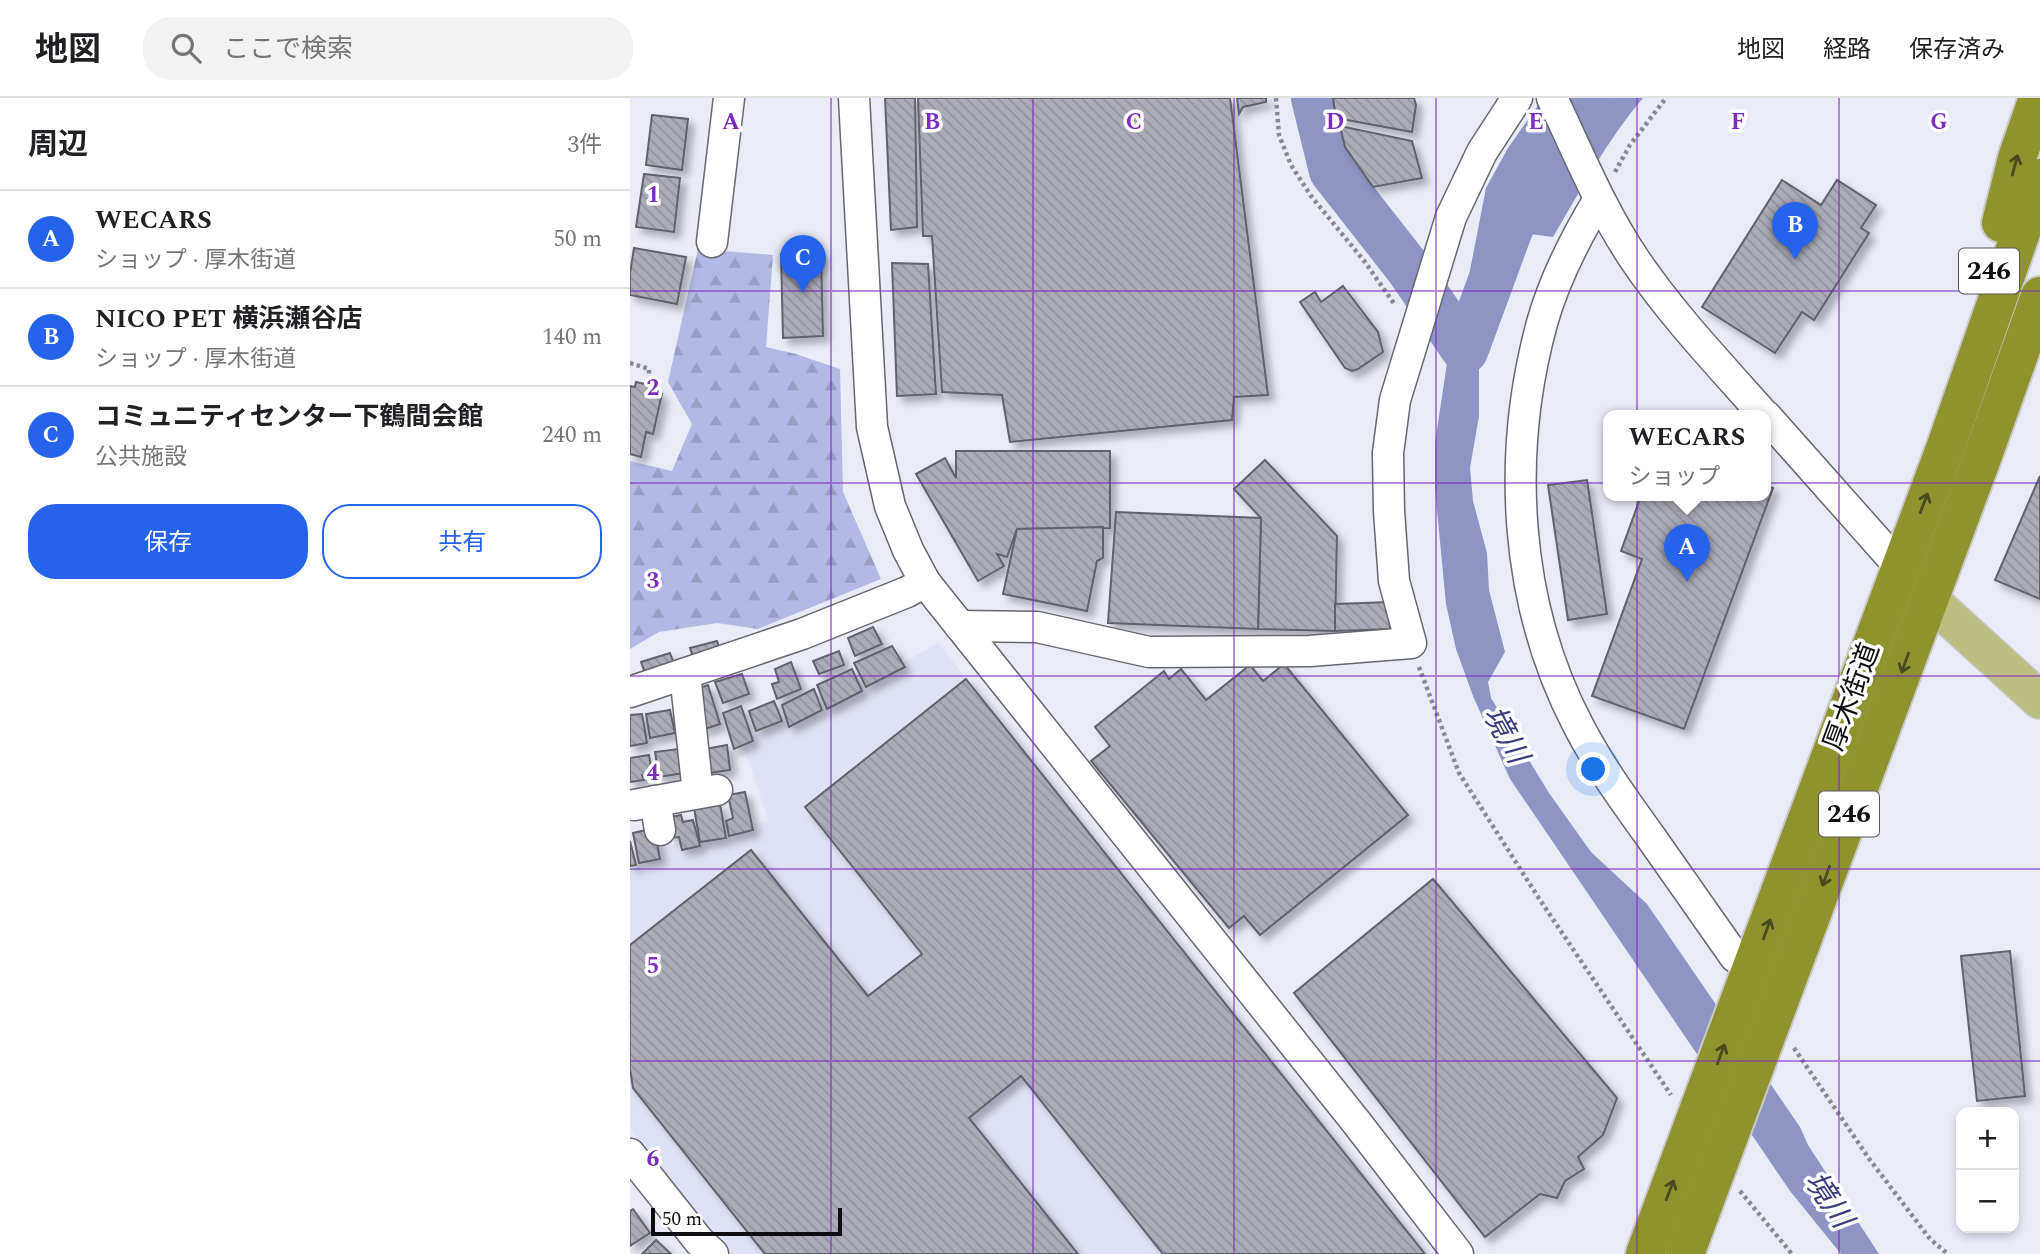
<!DOCTYPE html>
<html lang="ja">
<head>
<meta charset="utf-8">
<style>
  body { margin:0; font-family:Spectral,"Noto Sans JP",serif; background:#f2f2f2; color:#202124 }
  .controls { position:absolute; right:21px; bottom:21px; display:grid; overflow:hidden; border-radius:14px; box-shadow:0 4px 10px #0003 }
  .controls button { width:63px; height:63px; display:grid; place-items:center; padding:0; border:0; border-bottom:2px solid #e0e0e0; background:#fff; color:#202124; font:35px sans-serif }
  .scale { position:absolute; left:21px; bottom:18px; width:191px; box-sizing:border-box; padding-left:7px; border:4px solid #0e0e12; border-top:0; font-size:19px; line-height:24px; white-space:nowrap; color:#0e0e12; -webkit-text-stroke:5px #fff; paint-order:stroke }
  .you { position:absolute; left:964px; top:672px; width:24px; height:24px; margin:-18px; border:5px solid #fff; border-radius:50%; background:#1a73e8; box-shadow:0 0 0 10px #1a73e833 }
  .badge { display:grid; place-items:center; width:46px; height:46px; border-radius:50%; background:#2563eb; color:#fff; font-size:23px; font-weight:700 }
  .pin { position:absolute; translate:-50% -58px; filter:drop-shadow(0 2px 4px #0008) }
  .pin::after { content:''; position:absolute; top:37px; width:24px; height:21px; background:inherit; clip-path:polygon(0 0,100% 0,50% 100%) }
  .popup { position:absolute; left:973px; top:312px; width:168px; height:91px; box-sizing:border-box; display:grid; place-content:center; border-radius:14px; background:#fff; filter:drop-shadow(0 2px 5px #0005); font-size:23px; white-space:nowrap; color:#757577 }
  .popup b { font-size:26px; color:#202124 }
  .popup::after { content:''; position:absolute; left:50%; top:100%; margin-left:-14px; border:14px solid transparent; border-top-color:#fff }
  .list { margin:0; padding:0; list-style:none }
  h2 { display:flex; justify-content:space-between; align-items:center; height:91px; margin:0; padding:0 28px; font-size:30px }
  h2 small { font-size:23px; font-weight:400; color:#757577 }
  .list li { display:grid; grid-template-columns:46px 1fr auto; gap:21px; align-items:center; box-sizing:border-box; height:98px; padding:0 28px; border-top:2px solid #e0e0e0 }
  .list b { display:block; font-size:26px; white-space:nowrap }
  .list p { margin:0; font-size:23px; white-space:nowrap; color:#757577 }
  .list em { font-size:23px; font-style:normal; color:#757577 }
  .actions { display:flex; gap:14px; padding:21px 28px }
  .actions a { flex:1; padding:16px 0; border:2px solid #2563eb; border-radius:28px; text-align:center; font-size:24px; color:#2563eb }
  .actions .main { background:#2563eb; color:#fff }
  .icon { flex:none; width:38px; height:38px; fill:none; stroke:currentColor; stroke-width:2; stroke-linecap:round; stroke-linejoin:round }
  .map { position:relative; flex:none; width:1410px; height:1156px; overflow:hidden }
  header { display:flex; align-items:center; gap:42px; box-sizing:border-box; height:98px; padding:0 35px; background:#fff; border-bottom:2px solid #e0e0e0 }
  header strong { font-size:33px }
  nav { display:flex; gap:38px; margin-inline-start:auto; font-size:24px }
  .search { width:490px; height:63px; background:#f2f2f2; display:flex; align-items:center; gap:18px; box-sizing:border-box; padding:0 24px; border-radius:28px; color:#757577; font-size:26px }
  main { display:flex }
  aside { flex:1; background:#fff }
  .map>svg:first-child { display:block }
  .built { fill:#dfe2f6 }
  .forest { fill:url(#forest-firs) }
  .water { fill:#8e94c4 }
  .lines { fill:none; stroke-linecap:round; stroke-linejoin:round }
  .river { stroke:#8e94c4; stroke-width:46 }
  .building { fill:url(#building-back-hatch); stroke:#60626c; stroke-width:2; filter:url(#shadow) }
  .minor-casing { stroke:#666771; stroke-width:33 }
  .major-casing { stroke:#cacacb; stroke-width:40 }
  .highway-casing { stroke:#cacacb; stroke-width:42 }
  .path { stroke:#888a92; stroke-width:4.5; stroke-dasharray:3.5 3.5; stroke-linecap:butt }
  .minor { stroke:#fff; stroke-width:30 }
  .major { stroke:#bcbe82; stroke-width:37 }
  .highway { stroke:#8f932e; stroke-width:38 }
  .oneway { stroke:#484a1f }
  .grid { fill:none; stroke:#7b2cbf; stroke-width:2; stroke-opacity:0.55 }
  .labels { text-anchor:middle; dominant-baseline:central; stroke-width:7; stroke-linejoin:round; paint-order:stroke }
  .shield { fill:#fff; stroke:#565659; stroke-width:2 }
  .shield-label { font-size:26px; font-weight:bold; fill:#0e0e12 }
  .street-label { font-size:28px; fill:#0e0e12; stroke:#fff }
  .water-label { font-size:30px; font-style:italic; fill:#3b3d7a; stroke:#fff }
  .grid-label { font-size:23px; text-anchor:middle; font-weight:bold; fill:#7b2cbf; stroke:#fff; stroke-width:7; stroke-linejoin:round; paint-order:stroke }
</style>
</head>
<body>
<header>
<strong>地図</strong>
<div class="search"><svg class="icon" aria-label="search" viewBox="0 0 24 24"><circle cx="10" cy="10" r="6"/><path d="M15 15l6 6"/></svg>ここで検索</div>
<nav><a>地図</a><a>経路</a><a>保存済み</a></nav>
</header>
<main>
<aside>
<h2>周辺<small>3件</small></h2>
<ul class="list">
<li><span class="badge">A</span><div><b>WECARS</b><p>ショップ · 厚木街道</p></div><em>50 m</em></li>
<li><span class="badge">B</span><div><b>NICO PET 横浜瀬谷店</b><p>ショップ · 厚木街道</p></div><em>140 m</em></li>
<li><span class="badge">C</span><div><b>コミュニティセンター下鶴間会館</b><p>公共施設</p></div><em>240 m</em></li>
</ul>
<div class="actions"><a class="main">保存</a><a>共有</a></div>
</aside>
<div class="map">
<svg width="1410" height="1156" viewBox="0 0 1410 1156">
  <defs>
    <pattern id="forest-firs" width="22" height="20" patternUnits="userSpaceOnUse" patternTransform="scale(1.75)"><rect width="22" height="20" fill="#b3b8e5"/><path d="M5 1l3.5 6h-7zM16 11l3.5 6h-7z" fill="#999dc3"/></pattern>
    <pattern id="building-back-hatch" width="6" height="6" patternUnits="userSpaceOnUse" patternTransform="scale(1.75)"><rect width="6" height="6" fill="#abacb8"/><path d="M-1 5l2 2M0 0l6 6M5-1l2 2" fill="none" stroke="#92939d"/></pattern>
    <filter id="shadow"><feDropShadow dx="6" dy="6" stdDeviation="3.5" flood-color="#0004"/></filter>
  </defs>
  <rect width="100%" height="100%" fill="#e9ebf7"/>
  <path class="built" d="M308,545L798,1156H96L9,1054L0,1026V758L138,722L112,643L278,562Z"/>
  <path class="forest" d="M68,151L143,157L136,249L166,256L210,271L213,394L251,481L128,531L87,525L29,534L0,551V363L42,373L62,326L38,284Z"/>
  <path class="water" d="M913,0H1013C977,42 951,92 923,139L900,136L867,143L849,240V318L840,370L843,403L857,455L859,492L875,554L858,584L861,600L919,695L961,754L1017,806L1170,1029L1178,1047L1249,1156H1211L1160,1093L880,681L843,598L826,551L816,506L805,391V345L817,265L835,198L856,90L878,50Z"/>
  <g class="lines">
    <g class="river">
      <path d="M684,0L702,73L778,170L835,253"/>
      <path d="M837,248L880,131L909,73L958,0"/>
    </g>
  </g>
  <g class="building">
    <path d="M255,0H285L287,129L261,132Z"/>
    <path d="M288,0H600L638,297L604,299L602,322L380,344L372,297L312,294L302,138H293Z"/>
    <path d="M607,0H636V4L613,9L609,16Z"/>
    <path d="M703,0H784L786,7L782,34L706,20Z"/>
    <path d="M22,17L58,21L52,72L16,67Z"/>
    <path d="M710,28L782,43L792,80L743,89L715,49Z"/>
    <path d="M14,76L50,80L44,134L6,129Z"/>
    <path d="M1152,82L1191,107L1207,82L1246,107L1231,130L1239,135L1184,222L1172,214L1145,255L1072,209Z"/>
    <path d="M4,150L56,159L47,206L0,197V175Z"/>
    <path d="M191,155L193,238L153,240L151,156Z"/>
    <path d="M262,165L298,166L306,296L267,298Z"/>
    <path d="M713,188L748,234L753,254L728,271L722,273L715,270L670,204L685,194L691,204Z"/>
    <path d="M6,284L25,288L24,294L32,296L23,336L16,334L11,359L0,356V288L5,289Z"/>
    <path d="M326,353H480V430L387,431L377,459L367,456L374,468L348,483L286,376L315,360L326,380Z"/>
    <path d="M635,362L707,438L705,533L628,531L631,420L604,391Z"/>
    <path d="M1410,378V501L1365,482Z"/>
    <path d="M957,382L977,516L938,522L918,387Z"/>
    <path d="M1136,387L1143,390L1054,631L962,598L1012,461L991,453L1011,398H1026L1035,401L1036,398H1136Z"/>
    <path d="M486,414L631,420L628,531L478,525Z"/>
    <path d="M473,429V460L467,463L457,513L373,496L387,431Z"/>
    <path d="M760,504V531L705,533V506Z"/>
    <path d="M243,529L252,546L225,558L218,540Z"/>
    <path d="M87,543L93,561L66,568L60,550Z"/>
    <path d="M262,548L275,569L236,589L224,565Z"/>
    <path d="M209,553L214,567L189,576L183,563Z"/>
    <path d="M40,555L47,574L18,583L11,564Z"/>
    <path d="M161,564L171,591L147,601L142,586L149,584L145,571Z"/>
    <path d="M654,566L778,717L630,837L614,818L599,830L461,663L480,648L465,629L534,573L539,581L551,571L576,602L620,567L633,583Z"/>
    <path d="M222,571L232,593L197,611L187,587Z"/>
    <path d="M112,576L119,596L93,605L85,584Z"/>
    <path d="M336,581L795,1156H533L391,978L339,1020L448,1156H135L3,990L0,971V847L121,752L238,898L292,856L175,709Z"/>
    <path d="M78,587L90,626L72,632L64,592Z"/>
    <path d="M184,591L192,612L159,629L152,607Z"/>
    <path d="M144,603L152,623L126,633L119,613Z"/>
    <path d="M111,608L123,643L104,651L93,615Z"/>
    <path d="M40,612L45,635L20,640L16,616Z"/>
    <path d="M12,616L17,645L0,648V617Z"/>
    <path d="M97,647L100,672L79,675L75,651Z"/>
    <path d="M48,651L54,675L29,679L25,654Z"/>
    <path d="M19,657L22,676L12,677L14,682L0,684V660Z"/>
    <path d="M115,694L123,732L99,738L96,723L103,720L98,697Z"/>
    <path d="M90,706L96,740L70,744L64,710Z"/>
    <path d="M51,717L53,724L63,722L70,748L52,752L49,739L41,740L36,720Z"/>
    <path d="M24,730L30,761L9,765L3,735Z"/>
    <path d="M0,743L6,767L0,768Z"/>
    <path d="M803,781L987,1000L973,1037L948,1059L954,1071L935,1083L927,1100L910,1096L855,1139L664,895Z"/>
    <path d="M1380,853L1395,998L1347,1003L1331,858Z"/>
    <rect x="1345" y="1010" width="17" height="4"/>
    <path d="M3,1111L20,1135L0,1148V1113Z"/>
    <path d="M26,1142L41,1156H12Z"/>
  </g>
  <g class="lines">
    <g class="minor-casing">
      <g id="minor">
        <path d="M224,0L242,329L260,408L278,452L295,484L727,1025L828,1156"/>
        <path d="M922,0C948,54 971,112 1005,162C1043,218 1090,267 1135,318"/>
        <path d="M969,101C946,139 924,182 912,225C876,357 884,505 948,627C968,666 994,702 1020,738C1048,778 1077,819 1105,859"/>
        <path d="M82,144L99,0"/>
        <path d="M1136,318L1270,469"/>
        <path d="M330,528L407,529L519,554L680,553L781,545L764,483L759,413L758,355L765,302L821,119L852,54L887,0"/>
        <path d="M55,576L68,695"/>
        <path d="M0,594L172,536L277,494L295,484"/>
        <path d="M25,703L30,732"/>
        <path d="M4,707L87,692"/>
        <path d="M0,1056L69,1143L83,1156"/>
      </g>
    </g>
    <g class="major-casing">
      <path id="major" d="M1280,480L1299,501L1410,602"/>
    </g>
    <g class="highway-casing">
      <g id="highway">
        <path d="M1371,125L1387,60L1408,0"/>
        <path d="M1015,1156L1316,348L1410,80"/>
        <path d="M1055,1156L1352,360L1410,198"/>
      </g>
    </g>
    <g class="path">
      <path d="M646,0L649,37L661,67L681,98L735,164L765,207"/>
      <path d="M985,74L1000,47L1036,0"/>
      <path d="M0,265L19,271V282"/>
      <path d="M789,569L829,675L910,802L1041,997"/>
      <path d="M1164,950L1240,1062L1300,1141L1318,1156"/>
      <path d="M1110,1093L1162,1156"/>
    </g>
    <use href="#minor" class="minor"/>
    <use href="#major" class="major"/>
    <use href="#highway" class="highway"/>
  </g>
  <defs><path id="oneway-shaft" d="M-6 0H5M1.5-3L5.5 0L1.5 3" fill="none" stroke-width="1.6" stroke-linecap="round" stroke-linejoin="round" transform="scale(1.75)"/></defs>
  <g class="oneway">
    <use href="#oneway-shaft" transform="translate(1385 67) rotate(-75)"/>
    <use href="#oneway-shaft" transform="translate(1294 405) rotate(-69)"/>
    <use href="#oneway-shaft" transform="translate(1275 565) rotate(110)"/>
    <use href="#oneway-shaft" transform="translate(1196 778) rotate(110)"/>
    <use href="#oneway-shaft" transform="translate(1137 831) rotate(-70)"/>
    <use href="#oneway-shaft" transform="translate(1091 956) rotate(-70)"/>
    <use href="#oneway-shaft" transform="translate(1040 1092) rotate(-69)"/>
  </g>
  <path class="grid" d="M201,0V1156M403,0V1156M604,0V1156M806,0V1156M1007,0V1156M1209,0V1156M0,193H1410M0,385H1410M0,578H1410M0,771H1410M0,963H1410"/>
  <g class="labels">
    <g class="shield">
      <rect x="1329" y="150.5" width="60" height="45" rx="5"/>
      <rect x="1189" y="693.5" width="60" height="45" rx="5"/>
    </g>
    <g class="shield-label">
      <text x="1359" y="173">246</text>
      <text x="1219" y="716">246</text>
    </g>
    <g class="street-label">
      <text transform="translate(1222 599) rotate(-70)">厚木街道</text>
    </g>
    <g class="water-label">
      <text transform="translate(875 637) rotate(61)">境川</text>
      <text transform="translate(1198 1102) rotate(56)">境川</text>
    </g>
  </g>
  <g class="grid-label">
    <text x="101" y="31">A</text>
    <text x="302" y="31">B</text>
    <text x="504" y="31">C</text>
    <text x="705" y="31">D</text>
    <text x="906" y="31">E</text>
    <text x="1108" y="31">F</text>
    <text x="1309" y="31">G</text>
    <text x="23" y="104">1</text>
    <text x="23" y="297">2</text>
    <text x="23" y="490">3</text>
    <text x="23" y="682">4</text>
    <text x="23" y="875">5</text>
    <text x="23" y="1068">6</text>
  </g>
</svg>
<div class="controls">
<button>+</button>
<button>−</button>
</div>
<div class="scale">50 m</div>
<div class="you"></div>
<div class="pin badge" style="left:1057px;top:484px">A</div>
<div class="popup"><b>WECARS</b>ショップ</div>
<div class="pin badge" style="left:1165px;top:162px">B</div>
<div class="pin badge" style="left:173px;top:195px">C</div>
</div>
</main>
</body>
</html>
